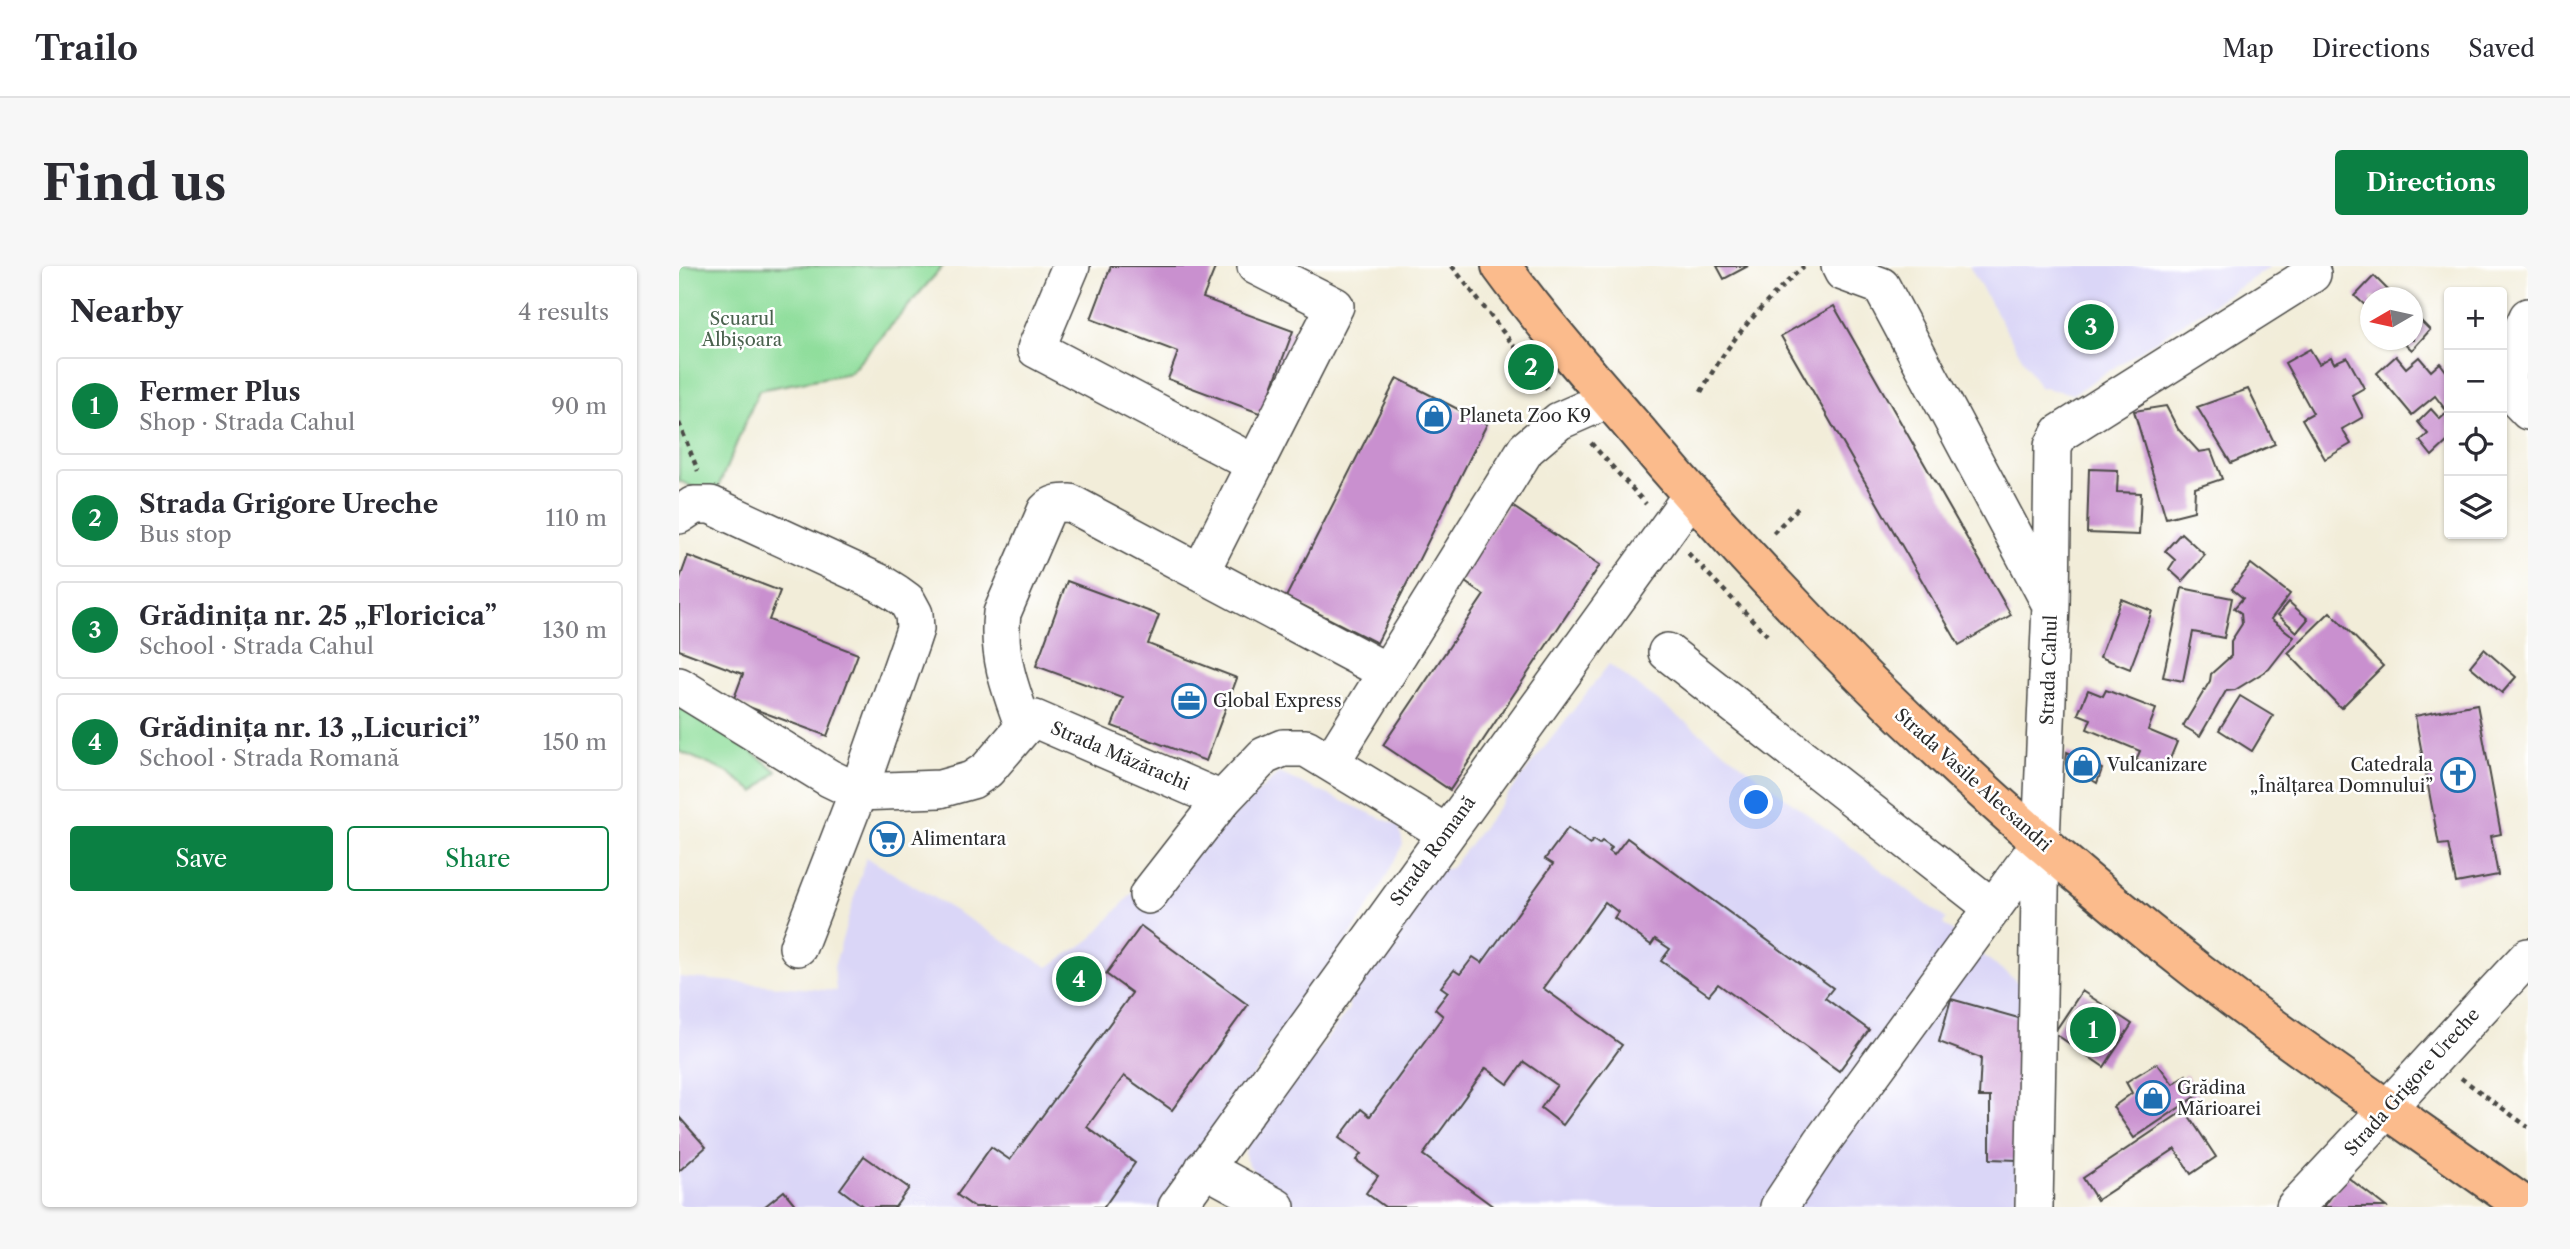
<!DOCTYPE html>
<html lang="en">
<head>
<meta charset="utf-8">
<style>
  body { margin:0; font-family:"Libre Caslon Text",serif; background:#f7f7f7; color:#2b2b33 }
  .controls { position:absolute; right:21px; top:21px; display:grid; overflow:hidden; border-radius:7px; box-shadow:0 2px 5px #0004 }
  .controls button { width:63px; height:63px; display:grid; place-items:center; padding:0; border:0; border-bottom:2px solid #e1e1e2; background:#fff; color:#2b2b33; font:35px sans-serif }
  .compass { position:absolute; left:1681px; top:21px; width:63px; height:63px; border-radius:50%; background:#fff; box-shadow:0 2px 5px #0004; rotate:261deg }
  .you { position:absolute; left:1078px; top:537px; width:24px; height:24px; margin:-18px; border:5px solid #fff; border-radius:50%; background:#1a73e8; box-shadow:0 0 0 10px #1a73e833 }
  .badge { display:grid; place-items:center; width:46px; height:46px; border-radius:50%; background:#0b8043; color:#fff; font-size:23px; font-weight:700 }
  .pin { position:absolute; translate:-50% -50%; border:4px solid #fff; box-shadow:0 2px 7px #0006 }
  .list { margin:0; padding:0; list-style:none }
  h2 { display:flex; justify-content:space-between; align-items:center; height:91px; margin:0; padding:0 28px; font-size:30px }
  h2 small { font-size:23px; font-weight:400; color:#7c7c81 }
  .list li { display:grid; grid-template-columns:46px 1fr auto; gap:21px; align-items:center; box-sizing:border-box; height:98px; margin:0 14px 14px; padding:0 14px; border:2px solid #e1e1e2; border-radius:7px }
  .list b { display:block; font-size:26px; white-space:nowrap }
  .list p { margin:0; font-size:23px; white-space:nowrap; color:#7c7c81 }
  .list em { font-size:23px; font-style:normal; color:#7c7c81 }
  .actions { display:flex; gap:14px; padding:21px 28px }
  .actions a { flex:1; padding:16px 0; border:2px solid #0b8043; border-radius:7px; text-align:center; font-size:24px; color:#0b8043 }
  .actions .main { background:#0b8043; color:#fff }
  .icon { flex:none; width:38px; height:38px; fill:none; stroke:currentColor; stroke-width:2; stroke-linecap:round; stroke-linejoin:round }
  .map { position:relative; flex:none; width:1849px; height:941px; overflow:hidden; border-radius:7px }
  header { display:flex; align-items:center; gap:42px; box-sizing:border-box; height:98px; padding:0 35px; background:#fff; border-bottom:2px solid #e1e1e2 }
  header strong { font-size:33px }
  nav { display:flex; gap:38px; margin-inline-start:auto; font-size:24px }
  .intro { display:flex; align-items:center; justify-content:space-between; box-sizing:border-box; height:168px; padding:0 42px }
  h1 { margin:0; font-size:49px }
  .button { padding:18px 32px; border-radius:7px; background:#0b8043; color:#fff; font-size:24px; font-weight:700 }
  main { display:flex; gap:42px; padding:0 42px }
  aside { flex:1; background:#fff; border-radius:7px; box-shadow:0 2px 5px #0004 }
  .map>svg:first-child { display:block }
  .built { fill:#dad6f7 }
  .green { fill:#90de9c; stroke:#5e8464; stroke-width:2 }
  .building { fill:#c990cf }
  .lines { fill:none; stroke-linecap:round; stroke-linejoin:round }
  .minor-casing { stroke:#494845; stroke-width:40 }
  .major-casing { stroke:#494845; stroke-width:42 }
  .path { stroke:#494845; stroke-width:4.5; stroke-dasharray:5 5; stroke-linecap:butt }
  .minor { stroke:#fff; stroke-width:37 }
  .major { stroke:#fbbb8c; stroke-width:38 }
  .labels { text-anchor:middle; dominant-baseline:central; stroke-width:5; stroke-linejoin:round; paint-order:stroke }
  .park-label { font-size:18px; fill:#49614d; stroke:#fff }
  .poi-label { font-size:18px; fill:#2b2b2b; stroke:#fff; text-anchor:start }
  .street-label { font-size:18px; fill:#2b2b2b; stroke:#fff }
</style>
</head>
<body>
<header>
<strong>Trailo</strong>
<nav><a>Map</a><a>Directions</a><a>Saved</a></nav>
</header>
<div class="intro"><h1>Find us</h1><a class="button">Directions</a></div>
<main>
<aside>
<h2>Nearby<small>4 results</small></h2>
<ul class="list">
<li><span class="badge">1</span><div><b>Fermer Plus</b><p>Shop · Strada Cahul</p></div><em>90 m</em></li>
<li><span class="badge">2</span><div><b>Strada Grigore Ureche</b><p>Bus stop</p></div><em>110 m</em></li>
<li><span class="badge">3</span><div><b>Grădinița nr. 25 „Floricica”</b><p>School · Strada Cahul</p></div><em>130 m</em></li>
<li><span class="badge">4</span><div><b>Grădinița nr. 13 „Licurici”</b><p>School · Strada Romană</p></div><em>150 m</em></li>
</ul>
<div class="actions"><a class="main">Save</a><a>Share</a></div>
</aside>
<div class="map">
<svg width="1849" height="941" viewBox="0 0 1849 941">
  <rect width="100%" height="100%" fill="#fff"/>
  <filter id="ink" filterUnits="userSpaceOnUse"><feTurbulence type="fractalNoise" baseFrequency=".0143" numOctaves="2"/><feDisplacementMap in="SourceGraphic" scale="14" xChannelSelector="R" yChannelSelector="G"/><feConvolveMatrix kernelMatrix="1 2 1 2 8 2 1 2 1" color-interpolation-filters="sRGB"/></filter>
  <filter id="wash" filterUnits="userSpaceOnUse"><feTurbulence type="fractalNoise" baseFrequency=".00686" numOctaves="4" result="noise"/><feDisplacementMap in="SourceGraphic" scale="28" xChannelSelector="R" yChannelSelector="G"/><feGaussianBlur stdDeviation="1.57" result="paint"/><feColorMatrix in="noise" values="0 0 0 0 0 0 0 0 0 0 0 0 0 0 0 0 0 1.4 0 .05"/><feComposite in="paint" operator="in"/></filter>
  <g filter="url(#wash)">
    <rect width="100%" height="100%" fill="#f2edd9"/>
    <g class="built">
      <path d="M1290,0H1593L1394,128L1360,121Z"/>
      <path d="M930,398L1267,653L1264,658L1340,717L1343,728L1337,941H612L581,915L567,894L566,887L574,863L598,827L610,824L670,743L669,728L756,605L772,602Z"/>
      <path d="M600,507L720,560L724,578L699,626L659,690L481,941H0V711L157,725L155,701L187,591L369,701L411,674L503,572L519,583Z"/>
    </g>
    <g class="green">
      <path d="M0,0H264L171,107L80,124L35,231L1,215L0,217Z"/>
      <path d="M0,431L98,505L76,526L50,507L0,485Z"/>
    </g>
    <g id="blocks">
      <g class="building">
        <path d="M432,0H531L536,2L524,32L614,65L583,148L489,113L499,86L412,53Z"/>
        <path d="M1038,0H1069L1045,13Z"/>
        <path d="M1695,10L1717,32H1692V45L1676,30Z"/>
        <path d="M1155,40L1332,349L1280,379L1102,70Z"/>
        <path d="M1734,47L1751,64L1733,84L1722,74H1734Z"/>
        <path d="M1631,83L1640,98L1652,91L1655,97L1668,91L1685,122L1673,129L1684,151L1663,163L1672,178L1646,193L1623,153L1634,147L1606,97Z"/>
        <path d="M1717,90L1727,102L1740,91L1752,105L1761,97L1770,109V139L1766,143L1756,130L1733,149L1698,107Z"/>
        <path d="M718,112L808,158L698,377L607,331Z"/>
        <path d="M1569,123L1596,178L1552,197L1518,141Z"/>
        <path d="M1487,140L1499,163L1520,186L1532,184L1543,213L1516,222L1515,245L1487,252L1455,145Z"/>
        <path d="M1752,143L1761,153L1770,145V174L1753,190L1741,175L1749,168L1739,156Z"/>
        <path d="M1410,203L1439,204L1438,226L1462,227L1460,269L1408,267Z"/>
        <path d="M830,238L921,299L771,524L704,479L805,329L780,312Z"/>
        <path d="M1502,267L1526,289L1503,315L1490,303L1496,294L1486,285Z"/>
        <path d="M9,290L101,325L90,354L179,388L148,470L54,435L64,408L0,384V315Z"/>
        <path d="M1572,298L1611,328L1592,353L1615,371L1590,403L1556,424L1547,425L1521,470L1504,460L1531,415L1532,408L1552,390V375L1563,358L1562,347L1555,342L1564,332L1553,323Z"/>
        <path d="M388,315L480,349L469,378L558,412L527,495L433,460L444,432L357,400Z"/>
        <path d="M1503,322L1553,332L1545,372L1514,366L1504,415L1484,411Z"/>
        <path d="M1442,333L1473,345L1451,403L1421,391Z"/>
        <path d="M1610,336L1629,353L1618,366L1599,349Z"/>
        <path d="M1651,346L1704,400L1662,442L1609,387Z"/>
        <path d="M1805,383L1837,411L1823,427L1791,400Z"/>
        <path d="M1409,424L1424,430L1427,424L1477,443L1469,464L1498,476L1486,505L1457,494L1461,485L1408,463L1412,453L1399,448Z"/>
        <path d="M1561,430L1594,450L1573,485L1540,464Z"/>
        <path d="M1798,438L1822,568L1812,570L1819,609L1777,617L1769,578L1760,579L1736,450Z"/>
        <path d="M1388,486L1423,503L1418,517L1387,498Z"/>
        <path d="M889,562L911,578L914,574L920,578L923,575L933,582L930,585L935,589L948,572L1154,722L1146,732L1190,764L1160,805L1039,718L1030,729L982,695L991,683L976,673L972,679L935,652L939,646L926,636L864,722L943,779L884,859L862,842L878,819L845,796L829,818L807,802L744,889L815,941H706L687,927L699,910L677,894L682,888L660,872L682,843L691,850L764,750L756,743L769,726L762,721L775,704L781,708L794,691L803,697L874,598L866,593Z"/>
        <path d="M462,660L569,739L493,844L445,810L408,861L456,897L425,941H295L278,929L312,881L331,894L453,727L427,708Z"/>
        <path d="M1403,725L1453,758L1425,801L1375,767Z"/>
        <path d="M1272,733L1343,753L1339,894L1311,893V831H1300L1302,792L1260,776Z"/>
        <path d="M1478,797L1494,818L1507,809L1519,829L1455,872L1434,841L1453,827L1447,816Z"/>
        <path d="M1506,844L1537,891L1512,908L1496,883L1418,934L1404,912Z"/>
        <path d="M0,851L27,881L0,905Z"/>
        <path d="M185,890L230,922L216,941H185L161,923Z"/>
        <path d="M1667,910L1707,941H1645Z"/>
        <path d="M105,925L118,941H85Z"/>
      </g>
    </g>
  </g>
  <g filter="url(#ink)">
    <use href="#blocks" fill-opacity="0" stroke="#494845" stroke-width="2"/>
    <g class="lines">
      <g class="minor-casing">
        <g id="minor">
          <path d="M392,0L357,83L576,198"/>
          <path d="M1161,0L1164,6L1202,20L1370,335"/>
          <path d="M1849,51C1841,68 1824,103 1831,122C1833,130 1844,139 1849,145"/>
          <path d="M0,249L15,239H32L201,317L217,327L228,335L235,348L236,363L231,378L179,526L119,681"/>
          <path d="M522,305L656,40L577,0"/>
          <path d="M988,386L1314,642"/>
          <path d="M0,420L150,512L179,526L261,523L293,514L308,504L345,461L356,453L543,534L585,490L604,482H627L767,567"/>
          <path d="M345,461C331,423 318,389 323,347L367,245C374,237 381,237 391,237L708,406"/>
          <path d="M652,496L847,183L880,155L930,133"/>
          <path d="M469,629L543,534"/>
          <path d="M525,902L597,941"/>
          <path d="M498,941L1012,230"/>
          <path d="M1100,941L1143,876L1362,576"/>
          <path d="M1355,941L1362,576L1372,339L1374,180L1381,167L1633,8"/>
          <path d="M1616,941C1695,859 1770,774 1849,691"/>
        </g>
      </g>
      <g class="major-casing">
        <path id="major" d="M822,0C862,55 907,106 951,157C1120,358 1309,542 1516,703C1623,786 1737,862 1847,941"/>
      </g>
      <g class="path">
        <path d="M773,0L869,124"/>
        <path d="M1022,126C1051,72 1081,41 1125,0"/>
        <path d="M0,157L19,205"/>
        <path d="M912,177L967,238"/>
        <path d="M1094,267L1120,241"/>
        <path d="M1009,287L1088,369"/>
        <path d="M1782,812L1849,861"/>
      </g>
      <use href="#minor" class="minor"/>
      <use href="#major" class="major"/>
    </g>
  </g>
  <defs>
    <g id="shop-ring" transform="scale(1.75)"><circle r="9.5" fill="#fff" stroke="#1f6fb2" stroke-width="1.5"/><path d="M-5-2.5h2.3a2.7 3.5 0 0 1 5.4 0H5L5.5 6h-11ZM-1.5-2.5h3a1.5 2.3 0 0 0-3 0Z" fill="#1f6fb2"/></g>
    <g id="office-ring" transform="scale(1.75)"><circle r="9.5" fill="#fff" stroke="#1f6fb2" stroke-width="1.5"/><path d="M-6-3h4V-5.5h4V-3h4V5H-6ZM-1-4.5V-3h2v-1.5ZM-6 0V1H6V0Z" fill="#1f6fb2"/></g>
    <g id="church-ring" transform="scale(1.75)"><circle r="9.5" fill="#fff" stroke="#1f6fb2" stroke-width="1.5"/><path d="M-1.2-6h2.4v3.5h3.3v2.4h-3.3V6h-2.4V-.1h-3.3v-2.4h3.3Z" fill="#1f6fb2"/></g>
    <g id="supermarket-ring" transform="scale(1.75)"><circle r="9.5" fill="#fff" stroke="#1f6fb2" stroke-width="1.5"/><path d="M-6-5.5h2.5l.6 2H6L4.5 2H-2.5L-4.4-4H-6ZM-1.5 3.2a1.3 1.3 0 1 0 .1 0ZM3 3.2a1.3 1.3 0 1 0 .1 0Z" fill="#1f6fb2"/></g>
  </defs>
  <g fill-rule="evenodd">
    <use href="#shop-ring" x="755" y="150"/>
    <use href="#office-ring" x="510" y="435"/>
    <use href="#shop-ring" x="1404" y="499"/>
    <use href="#church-ring" x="1779" y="509"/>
    <use href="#supermarket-ring" x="208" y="573"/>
    <use href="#shop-ring" x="1474" y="832"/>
  </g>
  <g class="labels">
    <g class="park-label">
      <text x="63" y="53">Scuarul<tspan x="63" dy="21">Albișoara</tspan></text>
    </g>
    <g class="poi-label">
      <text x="780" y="150">Planeta Zoo K9</text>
      <text x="534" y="435">Global Express</text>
      <text x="1428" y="499">Vulcanizare</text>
      <text x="1754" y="499" text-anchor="end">Catedrala<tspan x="1754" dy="21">„Înălțarea Domnului”</tspan></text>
      <text x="232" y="573">Alimentara</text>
      <text x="1498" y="822">Grădina<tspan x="1498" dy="21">Mărioarei</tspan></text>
    </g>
    <g class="street-label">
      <text transform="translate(1370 404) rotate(-88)">Strada Cahul</text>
      <text transform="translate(441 490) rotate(23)">Strada Măzărachi</text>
      <text transform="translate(1294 514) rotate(42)">Strada Vasile Alecsandri</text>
      <text transform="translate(754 585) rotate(-54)">Strada Romană</text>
      <text transform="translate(1733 816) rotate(-48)">Strada Grigore Ureche</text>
    </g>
  </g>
</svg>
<div class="controls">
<button>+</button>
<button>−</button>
<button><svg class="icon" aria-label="locate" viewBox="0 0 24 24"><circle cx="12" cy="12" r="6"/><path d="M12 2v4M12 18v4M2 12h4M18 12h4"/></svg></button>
<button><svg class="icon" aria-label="layers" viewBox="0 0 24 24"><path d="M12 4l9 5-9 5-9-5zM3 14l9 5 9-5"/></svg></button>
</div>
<svg class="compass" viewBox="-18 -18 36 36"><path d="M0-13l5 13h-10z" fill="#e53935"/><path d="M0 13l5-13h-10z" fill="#7c7c81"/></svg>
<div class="you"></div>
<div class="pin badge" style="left:1414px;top:764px">1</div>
<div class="pin badge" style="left:852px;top:101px">2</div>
<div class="pin badge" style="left:1412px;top:61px">3</div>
<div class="pin badge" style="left:400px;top:713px">4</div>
</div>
</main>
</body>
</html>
